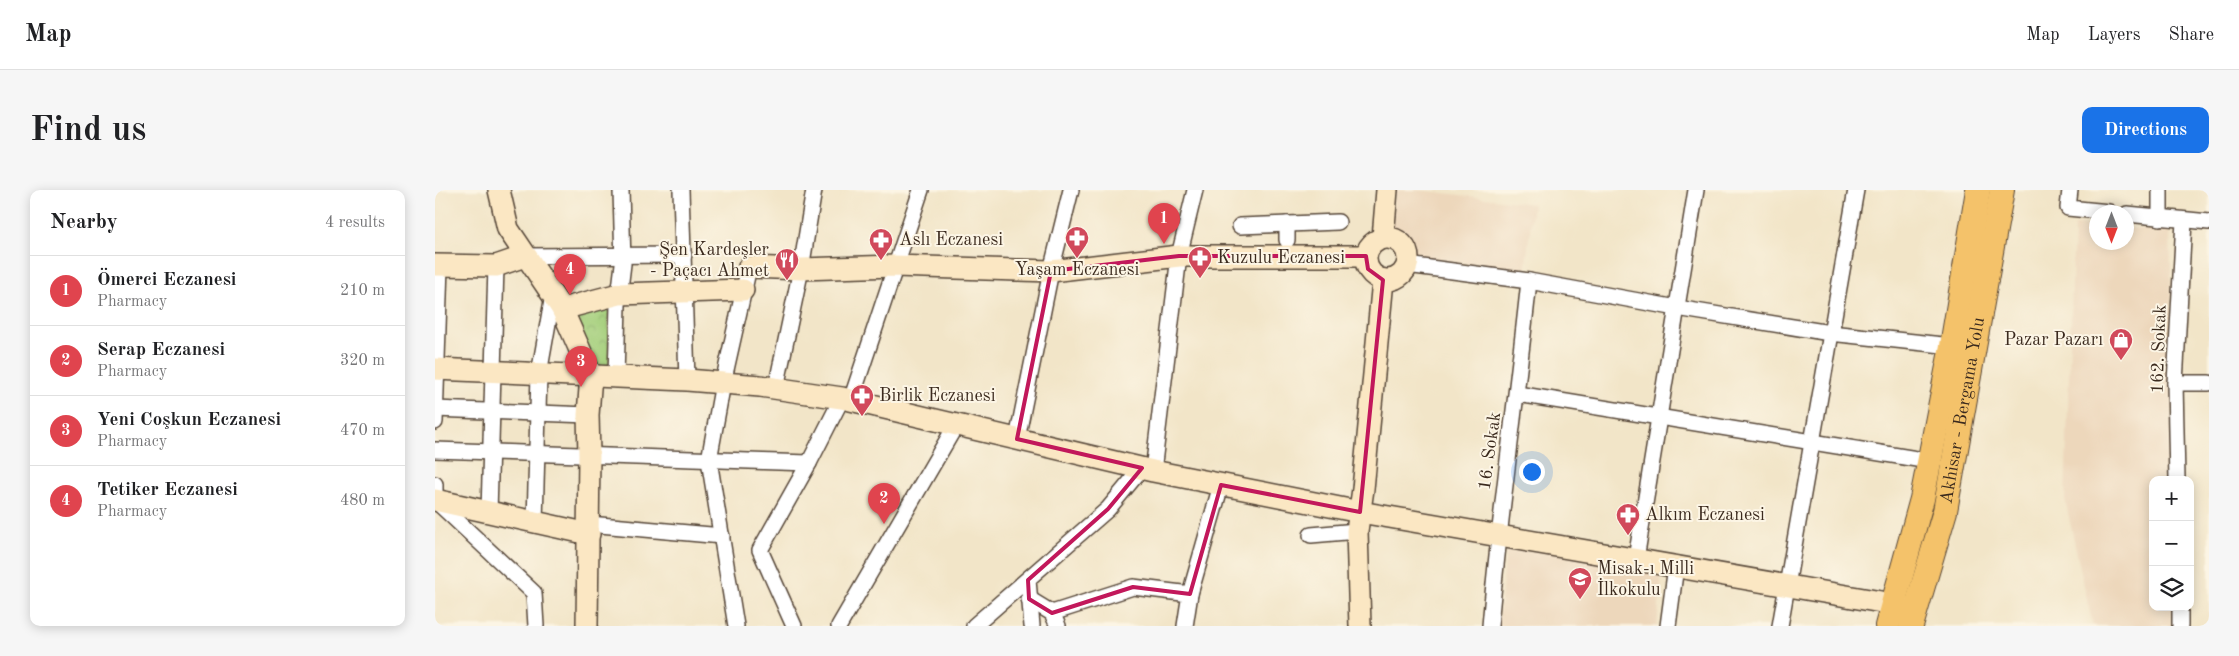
<!DOCTYPE html>
<html lang="en">
<head>
<meta charset="utf-8">
<style>
  body { margin:0; font-family:"Old Standard TT",serif; background:#f6f6f6; color:#202124 }
  .controls { position:absolute; right:15px; bottom:15px; display:grid; overflow:hidden; border-radius:10px; box-shadow:0 2px 12px #0003 }
  .controls button { width:45px; height:45px; display:grid; place-items:center; padding:0; border:0; border-bottom:1px solid #e0e0e0; background:#fff; color:#202124; font:25px sans-serif }
  .compass { position:absolute; left:1654px; top:15px; width:45px; height:45px; border-radius:50%; background:#fff; box-shadow:0 2px 12px #0003; rotate:180deg }
  .you { position:absolute; left:1096px; top:281px; width:18px; height:18px; margin:-12px; border:4px solid #fff; border-radius:50%; background:#1a73e8; box-shadow:0 0 0 8px #1a73e833 }
  .badge { display:grid; place-items:center; width:32px; height:32px; border-radius:50%; background:#1a73e8; color:#fff; font-size:16px; font-weight:700 }
  .pin { position:absolute; translate:-50% -41px; filter:drop-shadow(0 1px 2px #0008) }
  .pin::after { content:''; position:absolute; top:26px; width:18px; height:15px; background:inherit; clip-path:polygon(0 0,100% 0,50% 100%) }
  .list { margin:0; padding:0; list-style:none }
  h2 { display:flex; justify-content:space-between; align-items:center; height:65px; margin:0; padding:0 20px; font-size:21px }
  h2 small { font-size:16px; font-weight:400; color:#757577 }
  .list li { display:grid; grid-template-columns:32px 1fr auto; gap:15px; align-items:center; box-sizing:border-box; height:70px; padding:0 20px; border-top:1px solid #e0e0e0 }
  .list b { display:block; font-size:19px; white-space:nowrap }
  .list p { margin:0; font-size:16px; white-space:nowrap; color:#757577 }
  .list em { font-size:16px; font-style:normal; color:#757577 }
  .icon { flex:none; width:28px; height:28px; fill:none; stroke:currentColor; stroke-width:2; stroke-linecap:round; stroke-linejoin:round }
  .map { position:relative; flex:none; width:1774px; height:436px; overflow:hidden; border-radius:10px }
  header { display:flex; align-items:center; gap:30px; box-sizing:border-box; height:70px; padding:0 25px; background:#fff; border-bottom:1px solid #e0e0e0 }
  header strong { font-size:24px }
  nav { display:flex; gap:28px; margin-inline-start:auto; font-size:18px }
  .intro { display:flex; align-items:center; justify-content:space-between; box-sizing:border-box; height:120px; padding:0 30px }
  h1 { margin:0; font-size:35px }
  .button { padding:12px 22px; border-radius:10px; background:#1a73e8; color:#fff; font-size:18px; font-weight:700 }
  main { display:flex; gap:30px; padding:0 30px }
  aside { flex:1; background:#fff; border-radius:10px; box-shadow:0 2px 12px #0003 }
  .map>svg:first-child { display:block }
  .built { fill:#edd7bb }
  .park { fill:url(#park-crowns); stroke:#707c4d }
  .lines { fill:none; stroke-linecap:round; stroke-linejoin:round }
  .street-casing { stroke:#564638; stroke-width:18 }
  .secondary-casing { stroke:#564638; stroke-width:24 }
  .primary-casing { stroke:#564638; stroke-width:26 }
  .street { stroke:#fff; stroke-width:15 }
  .secondary { stroke:#fbe7c3; stroke-width:21 }
  .primary { stroke:#f4c26a; stroke-width:24 }
  .marked { fill:none; stroke:#c2185b; stroke-width:4; stroke-linejoin:round }
  .labels { text-anchor:middle; dominant-baseline:central; stroke-width:4; stroke-linejoin:round; paint-order:stroke }
  .poi-label { font-size:18px; fill:#3b2a1e; stroke:#fcf5e5; text-anchor:start }
  .street-label { font-size:18px; fill:#3b2a1e; stroke:#fcf5e5 }
</style>
</head>
<body>
<header>
<strong>Map</strong>
<nav><a>Map</a><a>Layers</a><a>Share</a></nav>
</header>
<div class="intro"><h1>Find us</h1><a class="button">Directions</a></div>
<main>
<aside>
<h2>Nearby<small>4 results</small></h2>
<ul class="list">
<li><span class="badge" style="background:#e0444e">1</span><div><b>Ömerci Eczanesi</b><p>Pharmacy</p></div><em>210 m</em></li>
<li><span class="badge" style="background:#e0444e">2</span><div><b>Serap Eczanesi</b><p>Pharmacy</p></div><em>320 m</em></li>
<li><span class="badge" style="background:#e0444e">3</span><div><b>Yeni Coşkun Eczanesi</b><p>Pharmacy</p></div><em>470 m</em></li>
<li><span class="badge" style="background:#e0444e">4</span><div><b>Tetiker Eczanesi</b><p>Pharmacy</p></div><em>480 m</em></li>
</ul>
</aside>
<div class="map">
<svg width="1774" height="436" viewBox="0 0 1774 436">
  <defs>
    <pattern id="park-crowns" width="20" height="18" patternUnits="userSpaceOnUse" patternTransform="scale(1.25)"><rect width="20" height="18" fill="#a4cf7c"/><path d="M2 6a3 3 0 1 1 6 0M12 15a3 3 0 1 1 6 0" fill="none" stroke="#8eb26b"/></pattern>
  </defs>
  <rect width="100%" height="100%" fill="#fcf5e5"/>
  <filter id="ink" filterUnits="userSpaceOnUse"><feTurbulence type="fractalNoise" baseFrequency=".02" numOctaves="2"/><feDisplacementMap in="SourceGraphic" scale="10" xChannelSelector="R" yChannelSelector="G"/><feConvolveMatrix kernelMatrix="1 2 1 2 8 2 1 2 1" color-interpolation-filters="sRGB"/></filter>
  <filter id="wash" filterUnits="userSpaceOnUse"><feTurbulence type="fractalNoise" baseFrequency=".0096" numOctaves="4" result="noise"/><feDisplacementMap in="SourceGraphic" scale="20" xChannelSelector="R" yChannelSelector="G"/><feGaussianBlur stdDeviation="1.12" result="paint"/><feColorMatrix in="noise" values="0 0 0 0 0 0 0 0 0 0 0 0 0 0 0 0 0 1.4 0 .05"/><feComposite in="paint" operator="in"/></filter>
  <g filter="url(#wash)">
    <rect width="100%" height="100%" fill="#f2e5c8"/>
    <g class="built">
      <path d="M960,0H984L1098,14L1090,82L977,69L973,52L966,45L954,42Z"/>
      <path d="M1639,35L1661,36L1662,52H1692V38L1735,40L1741,290H1718V417H1744L1745,436H1658L1630,309Z"/>
      <path d="M1072,353L1227,384L1222,436H1063Z"/>
    </g>
    <path class="park" d="M174,112V177L159,176L134,121Z"/>
  </g>
  <g filter="url(#ink)">
    <g class="lines">
      <g class="street-casing">
        <g id="street">
          <path d="M246,0L252,190"/>
          <path d="M1635,0L1633,18L1674,22"/>
          <path d="M1725,0V28"/>
          <path d="M1692,24L1774,32"/>
          <path d="M852,34V50"/>
          <path d="M805,36L903,32"/>
          <path d="M90,66L249,65"/>
          <path d="M972,75L1094,91L1242,118L1395,143L1517,156"/>
          <path d="M181,187L183,115L188,74L186,0"/>
          <path d="M1740,193H1774"/>
          <path d="M341,198L366,79L379,0"/>
          <path d="M1082,204L1494,271"/>
          <path d="M416,210L486,0"/>
          <path d="M0,219L153,225"/>
          <path d="M0,232L5,75"/>
          <path d="M582,249L616,81L636,0"/>
          <path d="M0,260L374,273"/>
          <path d="M718,281L744,66L760,0"/>
          <path d="M1742,290L1740,193L1749,31"/>
          <path d="M0,294V313"/>
          <path d="M1,311L99,403L101,436"/>
          <path d="M54,322L61,76"/>
          <path d="M100,332L104,184L118,105"/>
          <path d="M154,334L287,346"/>
          <path d="M876,345L922,341"/>
          <path d="M1201,369L1261,0"/>
          <path d="M593,390L597,436"/>
          <path d="M594,409L617,423L623,436"/>
          <path d="M1745,417V436"/>
          <path d="M617,423L698,397L755,404"/>
          <path d="M301,436L274,270L288,193L314,77"/>
          <path d="M359,436L325,360L374,273L407,208"/>
          <path d="M404,436L521,235"/>
          <path d="M539,436L673,319L707,278"/>
          <path d="M750,436L755,404L786,295"/>
          <path d="M1055,436C1065,321 1082,206 1094,91"/>
          <path d="M1233,436L1241,376"/>
          <path d="M1345,436L1421,0"/>
        </g>
      </g>
      <g class="secondary-casing">
        <g id="secondary">
          <path d="M64,0L73,39L127,119L156,185L153,225L154,265L152,436"/>
          <path d="M948,48L952,0"/>
          <circle cx="952" cy="69" r="21"/>
          <path d="M0,75L61,76L90,66"/>
          <path d="M314,77L366,79L460,76L616,81L744,66H931"/>
          <path d="M127,119L184,104L308,100"/>
          <path d="M0,179L252,190L325,196L407,208L718,281L925,322L1458,414L1475,419"/>
          <path d="M0,310L154,344"/>
          <path d="M925,436L922,341L928,299L948,90"/>
        </g>
      </g>
      <g class="primary-casing">
        <g id="primary">
          <path d="M1452,436L1487,309L1517,156L1543,0"/>
          <path id="s1" d="M1476,436L1510,321L1567,0"/>
        </g>
      </g>
      <use href="#street" class="street"/>
      <use href="#secondary" class="secondary"/>
      <use href="#primary" class="primary"/>
    </g>
  </g>
  <path class="marked" d="M744,66H931L933,79L948,90L925,322L786,295L755,404L698,397L617,423L594,409L593,390L673,319L707,278L582,249L616,81Z"/>
  <defs>
    <g id="pharmacy-pin" transform="scale(1.25)"><path d="M0 17L-7.5 6A9.5 9.5 0 1 1 7.5 6Z" fill="#d1495b" stroke="#fcf5e5"/><path d="M-2-6h4v4h4v4h-4v4h-4v-4h-4v-4h4Z" fill="#fff"/></g>
    <g id="restaurant-pin" transform="scale(1.25)"><path d="M0 17L-7.5 6A9.5 9.5 0 1 1 7.5 6Z" fill="#d1495b" stroke="#fcf5e5"/><path d="M-5-6h1v4h1v-4h1v4h1v-4h1v5L-1.5 .5V6h-2V.5L-5-1ZM5-6V6H3V1.5H1.5Q1.5-4 5-6Z" fill="#fff"/></g>
    <g id="shop-pin" transform="scale(1.25)"><path d="M0 17L-7.5 6A9.5 9.5 0 1 1 7.5 6Z" fill="#d1495b" stroke="#fcf5e5"/><path d="M-5-2.5h2.3a2.7 3.5 0 0 1 5.4 0H5L5.5 6h-11ZM-1.5-2.5h3a1.5 2.3 0 0 0-3 0Z" fill="#fff"/></g>
    <g id="school-pin" transform="scale(1.25)"><path d="M0 17L-7.5 6A9.5 9.5 0 1 1 7.5 6Z" fill="#d1495b" stroke="#fcf5e5"/><path d="M0-5L7-2L0 1L-7-2ZM-4 1L0 2.5L4 1V4Q0 6-4 4Z" fill="#fff"/></g>
  </defs>
  <g fill-rule="evenodd">
    <use href="#pharmacy-pin" x="642" y="48"/>
    <use href="#pharmacy-pin" x="446" y="50"/>
    <use href="#pharmacy-pin" x="765" y="68"/>
    <use href="#restaurant-pin" x="352" y="70"/>
    <use href="#shop-pin" x="1686" y="150"/>
    <use href="#pharmacy-pin" x="427" y="206"/>
    <use href="#pharmacy-pin" x="1193" y="325"/>
    <use href="#school-pin" x="1145" y="389"/>
  </g>
  <g class="labels">
    <g class="poi-label">
      <text x="464" y="50">Aslı Eczanesi</text>
      <text x="334" y="60" text-anchor="end">Şen Kardeşler<tspan x="334" dy="21">- Paçacı Ahmet</tspan></text>
      <text x="782" y="68">Kuzulu Eczanesi</text>
      <text x="642" y="80" text-anchor="middle">Yaşam Eczanesi</text>
      <text x="1668" y="150" text-anchor="end">Pazar Pazarı</text>
      <text x="444" y="206">Birlik Eczanesi</text>
      <text x="1210" y="325">Alkım Eczanesi</text>
      <text x="1162" y="379">Misak-ı Milli<tspan x="1162" dy="21">İlkokulu</tspan></text>
    </g>
    <g class="street-label">
      <text transform="translate(1724 159) rotate(-88)">162. Sokak</text>
      <text stroke="none"><textPath href="#s1" startOffset="222">Akhisar - Bergama Yolu</textPath></text>
      <text transform="translate(1055 261) rotate(-82)">16. Sokak</text>
    </g>
  </g>
</svg>
<div class="controls">
<button>+</button>
<button>−</button>
<button><svg class="icon" aria-label="layers" viewBox="0 0 24 24"><path d="M12 4l9 5-9 5-9-5zM3 14l9 5 9-5"/></svg></button>
</div>
<svg class="compass" viewBox="-18 -18 36 36"><path d="M0-13l5 13h-10z" fill="#e53935"/><path d="M0 13l5-13h-10z" fill="#757577"/></svg>
<div class="you"></div>
<div class="pin badge" style="left:729px;top:54px;background:#e0444e">1</div>
<div class="pin badge" style="left:449px;top:334px;background:#e0444e">2</div>
<div class="pin badge" style="left:146px;top:197px;background:#e0444e">3</div>
<div class="pin badge" style="left:135px;top:105px;background:#e0444e">4</div>
</div>
</main>
</body>
</html>
